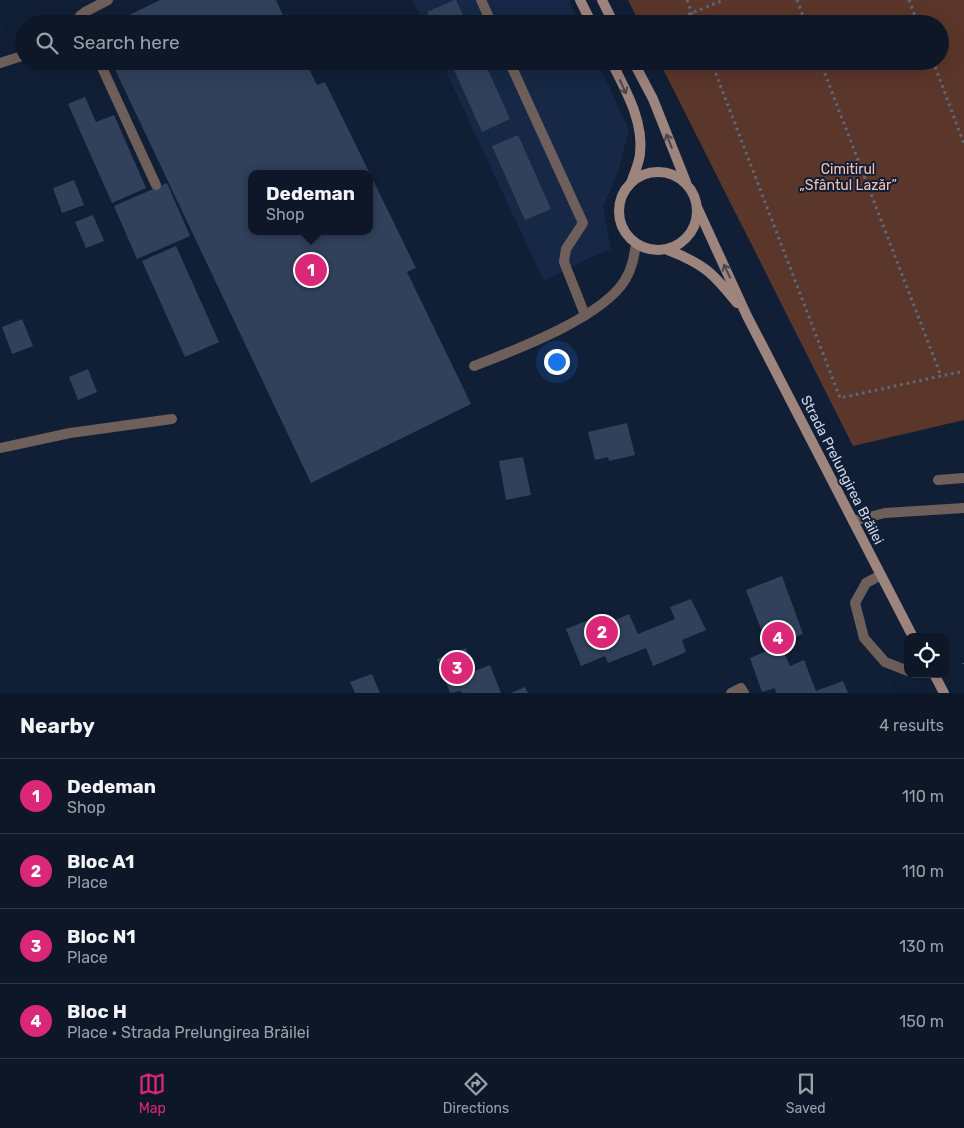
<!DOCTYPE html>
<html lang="en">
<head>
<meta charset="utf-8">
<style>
  body { margin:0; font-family:Rubik,sans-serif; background:#1b2434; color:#f1f3f6 }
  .controls { position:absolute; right:15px; bottom:15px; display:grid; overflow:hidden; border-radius:10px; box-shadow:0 5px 20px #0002 }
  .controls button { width:45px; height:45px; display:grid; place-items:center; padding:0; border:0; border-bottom:1px solid #2d3645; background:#0d1728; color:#f1f3f6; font:25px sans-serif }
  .you { position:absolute; left:556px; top:361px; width:18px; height:18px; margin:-12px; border:4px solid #fff; border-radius:50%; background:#1a73e8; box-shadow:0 0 0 8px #1a73e833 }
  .badge { display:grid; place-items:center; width:32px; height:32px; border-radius:50%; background:#db2777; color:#fff; font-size:16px; font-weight:700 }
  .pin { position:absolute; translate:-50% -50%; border:2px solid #fff; box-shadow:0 1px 5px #0006 }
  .popup { position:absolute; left:248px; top:170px; width:125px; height:65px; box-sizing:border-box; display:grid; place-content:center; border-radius:10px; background:#0d1728; filter:drop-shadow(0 1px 4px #0005); font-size:16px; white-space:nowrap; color:#9a9fa8 }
  .popup b { font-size:19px; color:#f1f3f6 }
  .popup::after { content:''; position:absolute; left:50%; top:100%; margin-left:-10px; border:10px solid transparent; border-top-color:#0d1728 }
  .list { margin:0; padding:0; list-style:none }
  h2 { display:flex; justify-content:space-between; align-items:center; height:65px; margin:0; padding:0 20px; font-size:21px }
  h2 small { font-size:16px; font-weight:400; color:#9a9fa8 }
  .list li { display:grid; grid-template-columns:32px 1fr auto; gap:15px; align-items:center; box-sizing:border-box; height:75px; padding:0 20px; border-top:1px solid #2d3645 }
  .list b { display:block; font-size:19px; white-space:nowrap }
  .list p { margin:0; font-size:16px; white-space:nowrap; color:#9a9fa8 }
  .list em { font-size:16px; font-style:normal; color:#9a9fa8 }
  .icon { flex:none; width:28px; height:28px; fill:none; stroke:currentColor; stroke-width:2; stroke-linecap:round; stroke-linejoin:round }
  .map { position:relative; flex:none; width:964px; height:693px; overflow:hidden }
  .search { position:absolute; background:#0d1728; box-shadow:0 5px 20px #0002; left:15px; right:15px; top:15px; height:55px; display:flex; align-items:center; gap:12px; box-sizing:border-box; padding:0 18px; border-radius:28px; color:#9a9fa8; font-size:19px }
  .sheet { height:365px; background:#0d1728 }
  nav { display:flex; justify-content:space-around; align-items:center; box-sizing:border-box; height:70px; border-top:1px solid #2d3645; background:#0d1728; font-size:14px; color:#9a9fa8 }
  nav a { display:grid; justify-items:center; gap:2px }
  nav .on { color:#db2777 }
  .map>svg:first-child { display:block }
  .built { fill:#162845 }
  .green { fill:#5b362a }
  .building { fill:#31415b; fill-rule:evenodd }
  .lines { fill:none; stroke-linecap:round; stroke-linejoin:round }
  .path { stroke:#5d697e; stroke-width:3; stroke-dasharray:2.5 4; stroke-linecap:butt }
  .lane { stroke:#6f5f5b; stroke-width:10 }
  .street { stroke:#6f5f5b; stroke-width:10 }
  .secondary { stroke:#9d847c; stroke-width:10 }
  .oneway { stroke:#494752 }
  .labels { text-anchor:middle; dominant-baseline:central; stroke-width:4; stroke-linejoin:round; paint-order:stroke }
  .park-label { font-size:14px; fill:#f8c0af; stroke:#111f36 }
  .street-label { font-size:14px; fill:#cfd9e9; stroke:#111f36 }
</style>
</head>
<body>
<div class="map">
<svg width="964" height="693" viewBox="0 0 964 693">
  <rect width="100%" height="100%" fill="#111f36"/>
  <g class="built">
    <path d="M412,0H569L580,24H424Z"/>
    <path d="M441,61H597L629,130L618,172L603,207L611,249L589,258L544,281Z"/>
  </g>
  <path class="green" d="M628,0H964V420L853,446L659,61H940V24H640Z"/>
  <g class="building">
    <path d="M160,0H276L287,24H111Z"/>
    <path d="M454,0H456L467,24H433L427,12Z"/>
    <path d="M111,61H305L317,85L325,82L416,268L407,272L471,404L311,483ZM252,174H370V231H252Z"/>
    <path d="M450,61H484L510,119L482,132Z"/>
    <path d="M85,97L96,122L114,115L146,188L112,203L68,104Z"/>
    <path d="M518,135L551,209L525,220L492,146Z"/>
    <path d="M74,180L84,205L62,213L53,188Z"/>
    <path d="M167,183L190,236L137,259L114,206Z"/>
    <path d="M93,215L104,241L86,248L75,222Z"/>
    <path d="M176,246L219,342L185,357L142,261Z"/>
    <path d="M22,319L33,346L12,354L2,327Z"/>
    <path d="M88,369L97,392L78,400L69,377Z"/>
    <path d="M627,423L635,455L609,461L608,457L595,460L588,432Z"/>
    <path d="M523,457L531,495L506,500L499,461Z"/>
    <path d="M782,576L803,634L780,643L790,666L804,660L816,691L843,681L848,693H776L775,688L762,692L750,658L769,650L746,590Z"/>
    <path d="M691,599L706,630L682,640L686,652L653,666L646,648L608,663L605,656L581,666L566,629L599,616L602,626L629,614L638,634L675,619L670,607Z"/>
    <path d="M466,648L475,671L490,665L501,693H462L461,691L450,693L437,659Z"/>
    <path d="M372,674L380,693H355L350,682Z"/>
    <path d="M525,687L528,693H511Z"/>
  </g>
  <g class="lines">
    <g class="path">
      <path d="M687,0L696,24"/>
      <path d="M797,0L806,24"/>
      <path d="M909,0L918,24"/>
      <path d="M664,24L724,0"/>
      <path d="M711,61L840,398L964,371"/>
      <path d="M820,61L941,376"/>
      <path d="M933,61L964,144"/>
      <path d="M964,663V664"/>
    </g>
    <g class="lane">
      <path d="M481,0L492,24"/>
      <path d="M82,24L80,16L85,12L108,0"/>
      <path d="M99,61L156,185"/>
      <path d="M509,61L583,223L566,249L564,262L585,315"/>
      <path d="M474,366C515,350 602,318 625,280C632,269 634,257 636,244"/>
      <path d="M938,480L964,478"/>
      <path d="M881,575L866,583L855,603L864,638L885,662L908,671"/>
      <path d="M731,693L741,688L744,693"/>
    </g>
    <g class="street">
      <path d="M0,63L22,56"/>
      <path d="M0,448L70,433L172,419"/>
      <path d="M853,521L885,513L964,508"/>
    </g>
    <g class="secondary">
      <path d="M580,0L592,24"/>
      <path d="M602,0L614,24"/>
      <path d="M611,61C625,89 644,121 640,154C639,163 635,172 632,180"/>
      <path d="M633,61L653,99L686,182"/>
      <circle cx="658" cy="211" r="39"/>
      <path d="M697,207L747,316L913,637"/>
      <path d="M668,250C704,264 713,273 737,303"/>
      <path d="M934,674L944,693"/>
    </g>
  </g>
  <defs><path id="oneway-shaft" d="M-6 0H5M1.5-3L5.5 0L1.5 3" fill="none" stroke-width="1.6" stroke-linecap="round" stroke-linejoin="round" transform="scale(1.25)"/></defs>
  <g class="oneway">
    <use href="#oneway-shaft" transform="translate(623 87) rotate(66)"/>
    <use href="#oneway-shaft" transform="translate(669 141) rotate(-112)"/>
    <use href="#oneway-shaft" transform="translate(727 271) rotate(-115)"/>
  </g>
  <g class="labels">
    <g class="park-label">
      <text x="848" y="169">Cimitirul<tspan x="848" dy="16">„Sfântul Lazăr”</tspan></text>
    </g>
    <g class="street-label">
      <text transform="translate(842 470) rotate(63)">Strada Prelungirea Brăilei</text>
    </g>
  </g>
</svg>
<div class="controls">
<button><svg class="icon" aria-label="locate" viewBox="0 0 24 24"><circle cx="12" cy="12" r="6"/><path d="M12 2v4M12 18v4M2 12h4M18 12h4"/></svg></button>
</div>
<div class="you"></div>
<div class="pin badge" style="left:311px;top:270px">1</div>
<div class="popup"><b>Dedeman</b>Shop</div>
<div class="pin badge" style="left:602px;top:632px">2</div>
<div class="pin badge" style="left:457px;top:668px">3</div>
<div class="pin badge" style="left:778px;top:638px">4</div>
<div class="search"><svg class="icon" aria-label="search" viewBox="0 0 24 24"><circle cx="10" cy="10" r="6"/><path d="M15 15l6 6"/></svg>Search here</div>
</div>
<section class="sheet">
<h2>Nearby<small>4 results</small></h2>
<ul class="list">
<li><span class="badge">1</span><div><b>Dedeman</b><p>Shop</p></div><em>110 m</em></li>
<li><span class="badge">2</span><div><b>Bloc A1</b><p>Place</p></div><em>110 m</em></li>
<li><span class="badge">3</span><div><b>Bloc N1</b><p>Place</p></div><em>130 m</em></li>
<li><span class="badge">4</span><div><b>Bloc H</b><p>Place · Strada Prelungirea Brăilei</p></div><em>150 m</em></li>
</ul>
</section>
<nav>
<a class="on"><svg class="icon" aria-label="map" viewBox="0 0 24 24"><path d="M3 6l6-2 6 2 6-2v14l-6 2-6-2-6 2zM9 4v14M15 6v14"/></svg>Map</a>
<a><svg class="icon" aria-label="directions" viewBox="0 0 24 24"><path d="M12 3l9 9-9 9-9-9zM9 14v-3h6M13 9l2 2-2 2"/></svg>Directions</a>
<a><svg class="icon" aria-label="saved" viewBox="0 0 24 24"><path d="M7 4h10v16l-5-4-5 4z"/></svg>Saved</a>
</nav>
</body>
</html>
